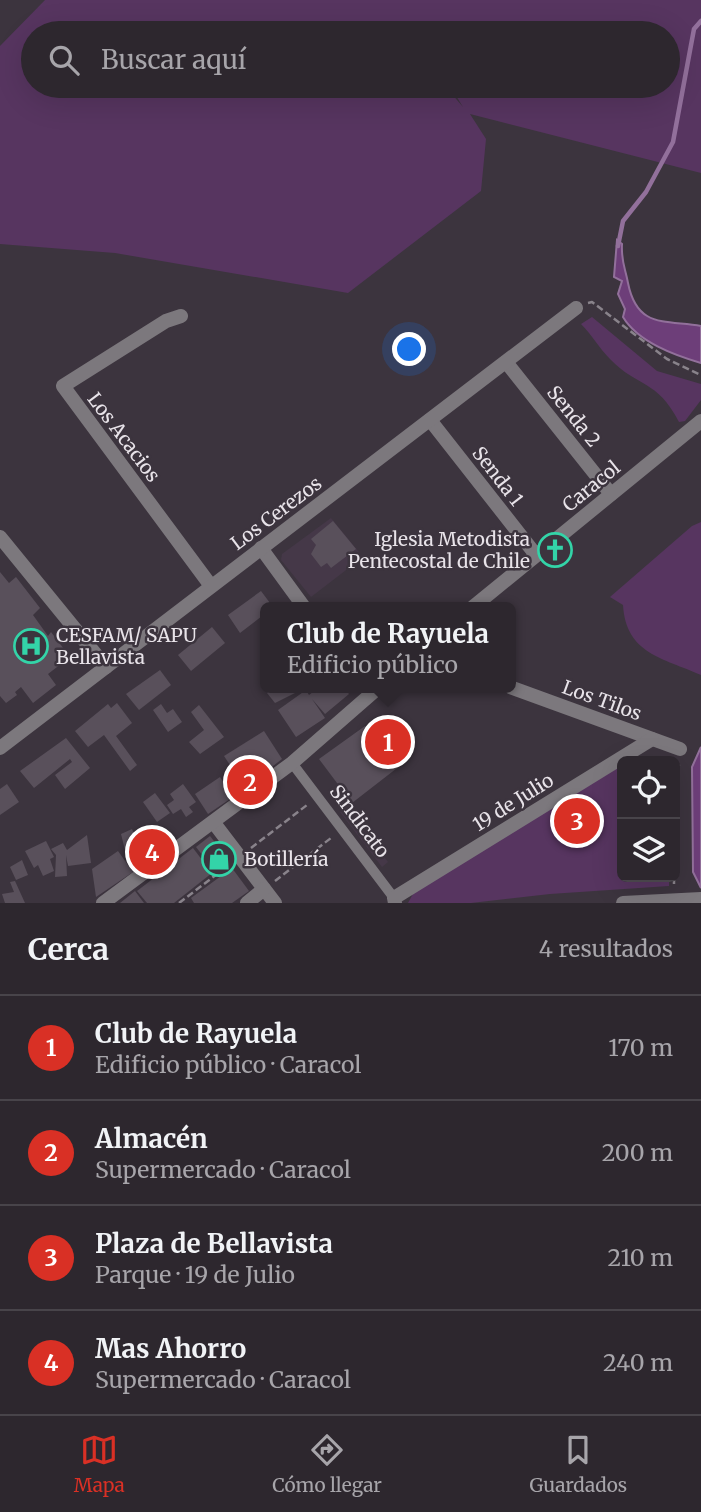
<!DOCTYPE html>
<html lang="es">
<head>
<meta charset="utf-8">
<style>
  body { margin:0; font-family:Merriweather,serif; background:#39333a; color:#f1f3f6 }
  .controls { position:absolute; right:21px; bottom:21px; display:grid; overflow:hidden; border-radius:10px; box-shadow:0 7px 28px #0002 }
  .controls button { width:63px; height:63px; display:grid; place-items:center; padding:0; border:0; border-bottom:2px solid #48444a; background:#2d272e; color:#f1f3f6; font:35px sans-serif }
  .you { position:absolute; left:410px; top:350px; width:24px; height:24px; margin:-18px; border:5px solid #fff; border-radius:50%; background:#1a73e8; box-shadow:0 0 0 10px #1a73e833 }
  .badge { display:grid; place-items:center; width:46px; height:46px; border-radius:50%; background:#d93025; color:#fff; font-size:23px; font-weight:700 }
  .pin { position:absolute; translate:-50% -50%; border:4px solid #fff; box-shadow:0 2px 7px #0006 }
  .popup { position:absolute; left:260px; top:602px; width:256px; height:91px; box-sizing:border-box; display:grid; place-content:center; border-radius:10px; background:#2d272e; filter:drop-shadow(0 2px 5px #0005); font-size:23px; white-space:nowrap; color:#a7a5aa }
  .popup b { font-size:26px; color:#f1f3f6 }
  .popup::after { content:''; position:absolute; left:50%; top:100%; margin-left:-14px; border:14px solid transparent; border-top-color:#2d272e }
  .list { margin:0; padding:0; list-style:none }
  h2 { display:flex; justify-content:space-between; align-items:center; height:91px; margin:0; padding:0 28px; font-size:30px }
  h2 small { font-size:23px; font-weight:400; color:#a7a5aa }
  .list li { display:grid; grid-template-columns:46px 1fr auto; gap:21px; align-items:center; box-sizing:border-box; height:105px; padding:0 28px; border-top:2px solid #48444a }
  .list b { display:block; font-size:26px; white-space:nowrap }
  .list p { margin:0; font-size:23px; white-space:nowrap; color:#a7a5aa }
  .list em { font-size:23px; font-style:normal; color:#a7a5aa }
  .icon { flex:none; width:38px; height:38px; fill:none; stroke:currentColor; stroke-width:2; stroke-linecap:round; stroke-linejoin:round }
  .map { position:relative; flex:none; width:701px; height:903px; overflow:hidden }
  .search { position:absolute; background:#2d272e; box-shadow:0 7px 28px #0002; left:21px; right:21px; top:21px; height:77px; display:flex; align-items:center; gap:18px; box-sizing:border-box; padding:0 24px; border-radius:38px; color:#a7a5aa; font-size:26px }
  .sheet { height:511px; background:#2d272e }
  nav { display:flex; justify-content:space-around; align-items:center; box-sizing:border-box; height:98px; border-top:2px solid #48444a; background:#2d272e; font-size:19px; color:#a7a5aa }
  nav a { display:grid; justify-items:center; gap:4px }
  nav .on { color:#d93025 }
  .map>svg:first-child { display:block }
  .built { fill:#453848 }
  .green { fill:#573560; fill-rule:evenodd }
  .water { fill:#6d3e79; stroke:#92709b; stroke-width:2 }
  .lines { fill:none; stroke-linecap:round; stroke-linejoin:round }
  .stream { stroke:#92709b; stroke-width:4.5 }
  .building { fill:#59505b }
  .path { stroke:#89838b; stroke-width:2.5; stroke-dasharray:7 3.5; stroke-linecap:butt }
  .pedestrian { stroke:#7c787d; stroke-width:10 }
  .minor { stroke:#7c787d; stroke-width:14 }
  .tertiary { stroke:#7c787d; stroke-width:14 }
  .labels { text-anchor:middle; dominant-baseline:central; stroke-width:5; stroke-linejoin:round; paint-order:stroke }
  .street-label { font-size:19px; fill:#e8e3e9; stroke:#3c343e }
  .poi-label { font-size:19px; fill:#e8e3e9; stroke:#3c343e; text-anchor:start }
</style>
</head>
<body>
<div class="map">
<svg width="701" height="903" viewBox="0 0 701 903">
  <rect width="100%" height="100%" fill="#3c343e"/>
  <g class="built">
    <path d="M331,518L363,557L311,597L281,560L282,554Z"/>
    <path d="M346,807L388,862L382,867L340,812Z"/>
  </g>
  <g class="green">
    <path d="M45,0H701V173L470,114L486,139L481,191L348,293L115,253L0,244V46ZM33,33H668V86H450L463,107L445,86H33Z"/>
    <path d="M592,317L657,371L701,384V400L685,421L679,422C657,379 638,388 610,359C599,348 592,335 581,324Z"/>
    <path d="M701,522V675C663,658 626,654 623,605L610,597L692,526Z"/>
    <path d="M622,765V877H669V886L550,894L471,903H408L414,892Z"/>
  </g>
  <g class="water">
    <path d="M617,240L622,244C621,262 625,267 628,283C637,328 664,320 701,326V363C674,355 638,342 623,317L625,309L618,294L622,281L614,277Z"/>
    <path d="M701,747V888L693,872L692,767Z"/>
  </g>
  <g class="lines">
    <path class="stream" d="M618,246L623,221L646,192L673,142L694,29L701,21"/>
  </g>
  <g class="building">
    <path d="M333,521L356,549L331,568L327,563L321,567L311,554L316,545L311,539Z"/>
    <path d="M0,572L9,583L16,577L40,608L33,615L48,636L51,632L70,657L48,674L56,685L33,703L21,687L15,692L17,695L6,703L0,696Z"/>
    <path d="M261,591L273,607H266V613L240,633L228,615Z"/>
    <path d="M212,627L225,643L191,671L178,655Z"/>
    <path d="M160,670L171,685L139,710L126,694Z"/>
    <path d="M274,688H305L275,703L267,693Z"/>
    <path d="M318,688H344L349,694L325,714L312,699L325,718L296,737L278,710L306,690L309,695Z"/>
    <path d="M117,703L132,723L116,736L137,765L130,771L104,735L88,747L75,731L108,704L111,708Z"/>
    <path d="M161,704L167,713L173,709L182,722L168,732L153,710Z"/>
    <path d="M199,705L224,737L200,754L189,742L204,730L191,712Z"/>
    <path d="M379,717L410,758L352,803L319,759L365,726L385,752L367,725Z"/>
    <path d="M264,731L282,759L245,788L224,756Z"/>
    <path d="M66,738L90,768L65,789L55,775L72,762L70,759L34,788L20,771Z"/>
    <path d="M220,777L233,797L208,814L195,794Z"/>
    <path d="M7,784L19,802L0,815V789Z"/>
    <path d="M183,784L196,802L189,807L193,812L186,817L181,809L173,814L167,805L174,800L170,794Z"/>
    <path d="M155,793L170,813L157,822L143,802Z"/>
    <path d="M132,829L146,859L136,867L126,854L121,834Z"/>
    <path d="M165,829L174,843L148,859L140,844Z"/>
    <path d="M87,835L91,863L68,866L66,855L67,876L55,877L56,855L51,849L63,843L67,850Z"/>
    <path d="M210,836L217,845L203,856L196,847Z"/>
    <path d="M46,841L54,857L50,859L54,871L43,876L38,865L34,868L25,851Z"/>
    <path d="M193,848L212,873L174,903H147L137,891Z"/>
    <path d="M118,851L133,872L96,897L92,869Z"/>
    <path d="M221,852L229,862L215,873L207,863Z"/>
    <path d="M22,860L28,875L16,880L10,867Z"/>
    <path d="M232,868L249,891L232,903H194L191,898Z"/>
    <path d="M15,881L25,903H5L2,894L14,892L10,882Z"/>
    <path d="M135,891L144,903H120Z"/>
  </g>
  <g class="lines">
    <g class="path">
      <path d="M588,303L592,302L667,359L701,375"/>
      <path d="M675,824L679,763"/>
      <path d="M251,848L307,805"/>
      <path d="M674,877V887"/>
      <path d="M275,881L331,838"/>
      <path d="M179,903L229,865"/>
    </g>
    <path class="pedestrian" d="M292,763L394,898"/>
    <g class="minor">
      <path d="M181,316L166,321L63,386L211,586"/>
      <path d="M506,362L611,494"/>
      <path d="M430,420L536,555"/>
      <path d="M0,537L106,667"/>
      <path d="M261,548L304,607"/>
      <path d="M510,687L680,749"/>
      <path d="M0,748L576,308"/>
      <path d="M214,823L275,903"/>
      <path d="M247,903L264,889"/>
      <path d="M395,903L394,898L652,739"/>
      <path d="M623,903L701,899"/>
    </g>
    <g class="tertiary">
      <path d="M473,607L701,421"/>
      <path d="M103,903L292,763L378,688"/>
    </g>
  </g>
  <defs>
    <g id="church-ring" transform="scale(1.75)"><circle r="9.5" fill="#3c343e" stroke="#33d4a8" stroke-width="1.5"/><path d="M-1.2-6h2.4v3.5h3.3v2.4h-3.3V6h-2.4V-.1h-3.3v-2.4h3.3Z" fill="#33d4a8"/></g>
    <g id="hospital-ring" transform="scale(1.75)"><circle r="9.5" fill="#3c343e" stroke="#33d4a8" stroke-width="1.5"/><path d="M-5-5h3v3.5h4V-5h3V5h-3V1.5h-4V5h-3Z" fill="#33d4a8"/></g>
    <g id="shop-ring" transform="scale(1.75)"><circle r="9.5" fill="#3c343e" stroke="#33d4a8" stroke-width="1.5"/><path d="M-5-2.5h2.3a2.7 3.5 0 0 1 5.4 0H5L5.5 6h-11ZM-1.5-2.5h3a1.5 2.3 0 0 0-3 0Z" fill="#33d4a8"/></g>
  </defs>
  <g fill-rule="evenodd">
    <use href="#church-ring" x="555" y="550"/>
    <use href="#hospital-ring" x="31" y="646"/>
    <use href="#shop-ring" x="219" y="859"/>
  </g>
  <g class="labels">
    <g class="street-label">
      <text transform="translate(574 416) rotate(51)">Senda 2</text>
      <text transform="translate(124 437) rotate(53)">Los Acacios</text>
      <text transform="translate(498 476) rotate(52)">Senda 1</text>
      <text transform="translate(591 486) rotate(-39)">Caracol</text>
      <text transform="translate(276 513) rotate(-37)">Los Cerezos</text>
      <text transform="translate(602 700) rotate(20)">Los Tilos</text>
      <text transform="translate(513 802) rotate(-32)">19 de Julio</text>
      <text transform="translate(360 821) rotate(53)">Sindicato</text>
    </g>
    <g class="poi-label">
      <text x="530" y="539" text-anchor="end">Iglesia Metodista<tspan x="530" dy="22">Pentecostal de Chile</tspan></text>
      <text x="56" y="635">CESFAM/ SAPU<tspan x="56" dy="22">Bellavista</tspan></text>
      <text x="244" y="859">Botillería</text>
    </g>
  </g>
</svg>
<div class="controls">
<button><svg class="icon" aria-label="locate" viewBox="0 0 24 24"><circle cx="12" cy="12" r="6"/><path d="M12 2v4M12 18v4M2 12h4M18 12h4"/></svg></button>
<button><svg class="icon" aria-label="layers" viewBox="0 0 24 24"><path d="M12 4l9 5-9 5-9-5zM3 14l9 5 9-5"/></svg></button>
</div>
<div class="you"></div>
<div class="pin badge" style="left:388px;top:742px">1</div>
<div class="popup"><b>Club de Rayuela</b>Edificio público</div>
<div class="pin badge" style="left:250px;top:782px">2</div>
<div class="pin badge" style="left:577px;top:821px">3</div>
<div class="pin badge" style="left:152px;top:852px">4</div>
<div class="search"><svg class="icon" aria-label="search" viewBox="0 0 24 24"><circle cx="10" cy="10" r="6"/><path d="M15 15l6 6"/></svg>Buscar aquí</div>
</div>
<section class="sheet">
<h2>Cerca<small>4 resultados</small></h2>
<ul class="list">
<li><span class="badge">1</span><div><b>Club de Rayuela</b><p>Edificio público · Caracol</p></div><em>170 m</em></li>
<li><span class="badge">2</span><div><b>Almacén</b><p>Supermercado · Caracol</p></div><em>200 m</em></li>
<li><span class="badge">3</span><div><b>Plaza de Bellavista</b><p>Parque · 19 de Julio</p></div><em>210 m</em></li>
<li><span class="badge">4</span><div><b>Mas Ahorro</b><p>Supermercado · Caracol</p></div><em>240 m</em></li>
</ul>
</section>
<nav>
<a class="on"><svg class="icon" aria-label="map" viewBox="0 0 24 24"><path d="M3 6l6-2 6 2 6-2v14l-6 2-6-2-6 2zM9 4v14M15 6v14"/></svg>Mapa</a>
<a><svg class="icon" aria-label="directions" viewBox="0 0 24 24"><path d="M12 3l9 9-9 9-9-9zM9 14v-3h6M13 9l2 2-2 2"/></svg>Cómo llegar</a>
<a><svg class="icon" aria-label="saved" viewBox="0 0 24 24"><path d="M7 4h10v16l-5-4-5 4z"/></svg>Guardados</a>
</nav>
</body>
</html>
